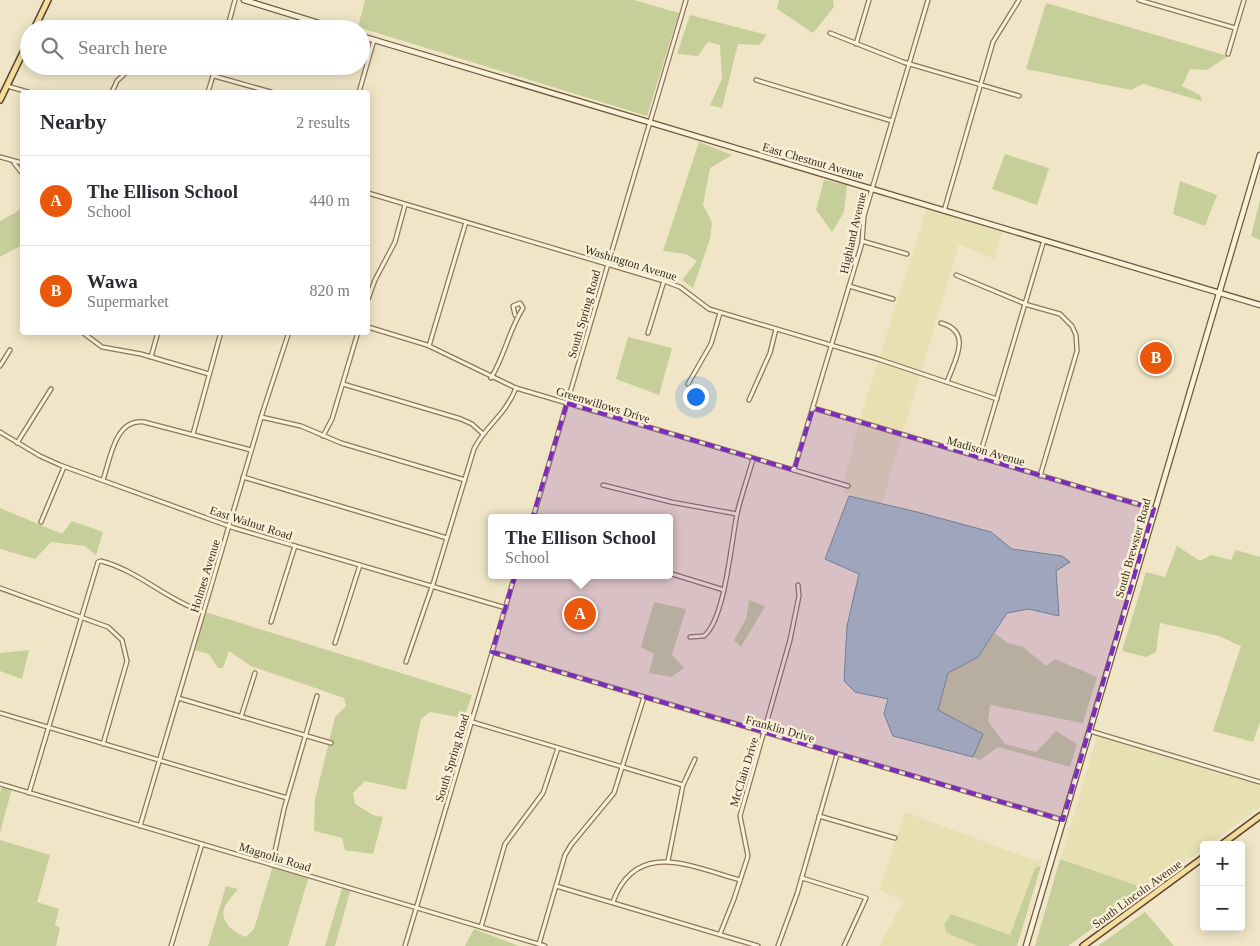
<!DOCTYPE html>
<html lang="en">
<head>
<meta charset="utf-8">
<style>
  body { margin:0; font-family:"Times New Roman",serif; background:#f2f2f3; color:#2b2b33 }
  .controls { position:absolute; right:15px; bottom:15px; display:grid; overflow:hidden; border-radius:5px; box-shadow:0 2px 12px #0003 }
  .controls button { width:45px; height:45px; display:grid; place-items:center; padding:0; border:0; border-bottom:1px solid #e1e1e2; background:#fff; color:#2b2b33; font:25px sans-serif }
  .you { position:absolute; left:695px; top:396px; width:18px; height:18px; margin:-12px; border:4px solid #fff; border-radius:50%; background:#1a73e8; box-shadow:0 0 0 8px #1a73e833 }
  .badge { display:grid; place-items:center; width:32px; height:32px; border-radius:50%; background:#ea580c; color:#fff; font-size:16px; font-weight:700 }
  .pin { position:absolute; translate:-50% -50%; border:2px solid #fff; box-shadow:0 1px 5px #0006 }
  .popup { position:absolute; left:488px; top:514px; width:185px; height:65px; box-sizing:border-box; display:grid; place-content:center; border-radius:5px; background:#fff; filter:drop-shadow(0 1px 4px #0005); font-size:16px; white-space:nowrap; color:#7c7c81 }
  .popup b { font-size:19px; color:#2b2b33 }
  .popup::after { content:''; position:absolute; left:50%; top:100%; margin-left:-10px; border:10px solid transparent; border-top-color:#fff }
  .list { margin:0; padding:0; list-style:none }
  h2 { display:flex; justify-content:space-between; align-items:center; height:65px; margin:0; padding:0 20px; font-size:21px }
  h2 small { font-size:16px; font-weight:400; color:#7c7c81 }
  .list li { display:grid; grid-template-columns:32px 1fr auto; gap:15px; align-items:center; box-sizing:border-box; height:90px; padding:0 20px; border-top:1px solid #e1e1e2 }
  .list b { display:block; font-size:19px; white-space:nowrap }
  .list p { margin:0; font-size:16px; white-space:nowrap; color:#7c7c81 }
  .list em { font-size:16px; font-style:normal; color:#7c7c81 }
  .icon { flex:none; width:28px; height:28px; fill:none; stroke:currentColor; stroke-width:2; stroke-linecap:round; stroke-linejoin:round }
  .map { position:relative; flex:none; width:1260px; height:946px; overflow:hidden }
  .search { position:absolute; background:#fff; box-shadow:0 2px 12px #0003; left:20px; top:20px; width:350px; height:55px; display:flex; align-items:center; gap:12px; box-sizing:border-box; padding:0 18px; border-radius:28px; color:#7c7c81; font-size:19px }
  .panel { position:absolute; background:#fff; box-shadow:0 2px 12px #0003; left:20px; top:90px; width:350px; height:245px; border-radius:5px }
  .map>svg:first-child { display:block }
  .farmland { fill:#e6e0b3 }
  .green { fill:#c6cf99 }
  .water { fill:#a7c4bc; stroke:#6d938b }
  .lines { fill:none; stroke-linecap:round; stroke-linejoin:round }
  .street-casing { stroke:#8c775b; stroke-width:5.5 }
  .secondary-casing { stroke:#6e583e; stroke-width:7 }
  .primary-casing { stroke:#5a452f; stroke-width:8 }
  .street { stroke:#faf2da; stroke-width:3 }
  .secondary { stroke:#faf2da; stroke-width:4.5 }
  .primary { stroke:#f4dd9d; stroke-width:5 }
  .marked { fill:#7b2cbf; fill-opacity:0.2; stroke:#7b2cbf; stroke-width:4; stroke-dasharray:10 6; stroke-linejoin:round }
  .labels { text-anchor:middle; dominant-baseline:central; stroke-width:5; stroke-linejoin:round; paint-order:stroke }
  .street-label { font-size:12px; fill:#3c2e1f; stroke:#f7efd6 }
</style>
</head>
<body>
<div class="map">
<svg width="1260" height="946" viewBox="0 0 1260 946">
  <rect width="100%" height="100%" fill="#f0e5c6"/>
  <g class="farmland">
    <path d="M928,205L1004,228L994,259L959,244L882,503L849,496L842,489L859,422Z"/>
    <path d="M1098,733L1125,744L1260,781V807L1208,845H1204V848L1147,889L1061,859Z"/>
    <path d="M905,812L1038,862L1043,856L1041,866L1035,868L1010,936L951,914L947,933L977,946H880L903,901L879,890Z"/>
  </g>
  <g class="green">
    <path d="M365,0H634L679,13L647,116L358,27Z"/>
    <path d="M779,0H833L834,7L813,33L777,9Z"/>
    <path d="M1046,3L1228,56L1207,70L1190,69L1182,86L1200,95L1202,101L1143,84L1131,90L1026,69Z"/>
    <path d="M690,15L767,35L759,45L738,44L722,108L710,105L722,79L720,45L708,42L698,56L677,54Z"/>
    <path d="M699,142L732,155L710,168L703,205L712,222L710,239L693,288L682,280L697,261L686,254L663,251Z"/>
    <path d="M1005,154L1049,168L1037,205L992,189Z"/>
    <path d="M824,180L847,185L844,212L832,232L816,210Z"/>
    <path d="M1180,181L1217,195L1205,226L1173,214Z"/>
    <path d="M1260,200V240L1251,236Z"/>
    <path d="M22,209V245L0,257V221Z"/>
    <path d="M628,337L672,348L659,395L616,379Z"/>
    <path d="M0,508L62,534L72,521L103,532L96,555L85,546L51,542L35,559L0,549Z"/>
    <path d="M1177,546L1200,561L1211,555L1231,560L1236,550L1260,557V722L1253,742L1213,731L1241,646L1219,636L1160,623L1156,652L1146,657L1122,651L1146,572L1165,577Z"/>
    <path d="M749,600L765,606L741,647L734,640L746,619Z"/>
    <path d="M654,602L686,609L672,655L684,668L671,677L649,673L654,654L641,647Z"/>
    <path d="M202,611L472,695L464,718L430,712L421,719L406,790L365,781L353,793L355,804L373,815L383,817L373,854L345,850L342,838L314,831L315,799L335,717L346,706L344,698L251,666L229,651L223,668H218L209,654L191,649Z"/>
    <path d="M995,633L1007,643L1023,647L1046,666L1055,659L1097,677L1083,723L990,705L988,721L1005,744L1036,752L1056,731L1077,744L1070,767L998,747L980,760L973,757L983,734L938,711L948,673L978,657Z"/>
    <path d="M29,650L22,679L0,671V653Z"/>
    <path d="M2,785L12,788L0,833V793Z"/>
    <path d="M0,840L50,855L37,902L59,909L55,925L60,928L56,946H0Z"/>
    <path d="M1060,859L1147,889L1068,946H1035Z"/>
    <path d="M273,865L309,876L288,946H208L226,886L238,889C234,894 226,902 224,909C220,923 235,933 246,937L254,929Z"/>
    <path d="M1041,866L1017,946H977L947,933L944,925L951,914L1010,935L1035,868Z"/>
    <path d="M343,885L351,888L335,946H325Z"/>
    <path d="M1145,912L1174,946H1098Z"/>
    <path d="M474,929L519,946H465Z"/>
  </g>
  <path class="water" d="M849,496L917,512L991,532L1012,549L1062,556L1070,562L1056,571L1059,616L1029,609L1007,613L978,657L948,673L938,710L983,734L973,757L893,736L884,714L888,699L855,692L844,681L847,626L859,574L825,559Z"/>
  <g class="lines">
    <g class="street-casing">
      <g id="street">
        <path d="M1139,0L1235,28"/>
        <path d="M227,29L235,0"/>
        <path d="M830,33L903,62L1019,96"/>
        <path d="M856,44L869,0"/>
        <path d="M1228,54L1244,0"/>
        <path d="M214,76L271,92"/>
        <path d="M756,80L892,121"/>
        <path d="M7,86L28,92"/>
        <path d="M112,92L117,81L133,66"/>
        <path d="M208,92L216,66"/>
        <path d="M359,92L374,40"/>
        <path d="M0,157L22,163"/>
        <path d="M14,163L22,173"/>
        <path d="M368,193L664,281L680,287L709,309L878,359L997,399"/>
        <path d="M944,211L993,42L1019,0"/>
        <path d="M862,241L907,254"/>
        <path d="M956,275L1028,305L1060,314L1072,326L1076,335L1077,351L1040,476"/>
        <path d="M849,286L893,299"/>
        <path d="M368,299L375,280L395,242L405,205"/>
        <path d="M941,323C973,332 955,360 947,382"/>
        <path d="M368,327L427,345L516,388L848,486"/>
        <path d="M82,332L102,347L141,354L209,374"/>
        <path d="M648,333L664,281"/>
        <path d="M429,346L466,222"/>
        <path d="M151,357L158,332"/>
        <path d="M0,366L10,350"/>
        <path d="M491,378C505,355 509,330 523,308L520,303L513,306L515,315"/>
        <path d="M343,384L461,419L472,424L483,434"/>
        <path d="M688,384L711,344L720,313"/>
        <path d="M749,400L770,353L776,329"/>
        <path d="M813,408L1154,509"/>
        <path d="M261,417L301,426L341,443L465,480"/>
        <path d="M0,432L40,456L60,465L234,528L506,608"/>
        <path d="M193,434L221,332"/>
        <path d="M323,436L332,419L358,332"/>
        <path d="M17,443L51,389"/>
        <path d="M979,458L1044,240"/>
        <path d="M794,470L862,243L864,216L928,0"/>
        <path d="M243,477L447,538"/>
        <path d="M103,480C110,460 115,418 144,422L251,450"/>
        <path d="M603,485L671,502L737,514"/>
        <path d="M533,518L686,0"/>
        <path d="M41,522L64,467"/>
        <path d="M669,573L724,590"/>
        <path d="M0,588L108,627L122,640L127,661L103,744"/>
        <path d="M271,622L295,546"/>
        <path d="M690,637L704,636C725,619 731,543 737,514C741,496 748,477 753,459"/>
        <path d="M335,643L360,565"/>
        <path d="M492,652L1063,820"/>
        <path d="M406,662L434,581L474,449C485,426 505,416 516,388"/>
        <path d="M178,698L331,743"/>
        <path d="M0,713L287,798"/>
        <path d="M241,717L255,673"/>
        <path d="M472,722L683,785"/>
        <path d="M1090,731L1260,782"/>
        <path d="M0,784L545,946"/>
        <path d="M29,793L98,562L101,561C139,571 165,599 203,612"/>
        <path d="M819,816L895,838"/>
        <path d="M140,826L263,411L289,332"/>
        <path d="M668,861L683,785L695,759"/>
        <path d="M272,865L284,809L317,696"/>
        <path d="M802,878L866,898L844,946"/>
        <path d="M556,886L758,946"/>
        <path d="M613,902C636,838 693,867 740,880"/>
        <path d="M481,927L505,844L543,793L558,748"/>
        <path d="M720,934L734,899L748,856L740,816L790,640L799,596L798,585"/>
        <path d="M539,944L565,855L571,845L614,793L644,697"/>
        <path d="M171,946L202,844"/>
        <path d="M405,946L515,575"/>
        <path d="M778,946L797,894L837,755"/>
      </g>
    </g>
    <g class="secondary-casing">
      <g id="secondary">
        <path d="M244,0L338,29"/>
        <path d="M361,36L1260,305"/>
        <path d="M1026,946L1260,155"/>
      </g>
    </g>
    <g class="primary-casing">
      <g id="primary">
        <path d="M34,29L48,0"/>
        <path d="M0,100L29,40"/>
        <path d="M1221,845L1260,816"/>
        <path d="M1083,946L1204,857"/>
      </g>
    </g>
    <use href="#street" class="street"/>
    <use href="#secondary" class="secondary"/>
    <use href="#primary" class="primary"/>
  </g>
  <path class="marked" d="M567,403L794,470L813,408L1154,509L1063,820L492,652Z"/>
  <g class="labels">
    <g class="street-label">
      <text transform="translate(813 161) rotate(16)">East Chestnut Avenue</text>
      <text transform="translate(853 233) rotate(-77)">Highland Avenue</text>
      <text transform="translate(631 263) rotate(17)">Washington Avenue</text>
      <text transform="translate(584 314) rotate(-74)">South Spring Road</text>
      <text transform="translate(603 405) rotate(17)">Greenwillows Drive</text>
      <text transform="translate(986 451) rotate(16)">Madison Avenue</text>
      <text transform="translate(251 523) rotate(18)">East Walnut Road</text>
      <text transform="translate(1133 548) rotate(-74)">South Brewster Road</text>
      <text transform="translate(205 576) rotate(-73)">Holmes Avenue</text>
      <text transform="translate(780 729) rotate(16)">Franklin Drive</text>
      <text transform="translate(452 758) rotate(-73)">South Spring Road</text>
      <text transform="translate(744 772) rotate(-73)">McClain Drive</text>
      <text transform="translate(275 857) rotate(17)">Magnolia Road</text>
      <text transform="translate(1137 894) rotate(-36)">South Lincoln Avenue</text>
    </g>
  </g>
</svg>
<div class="controls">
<button>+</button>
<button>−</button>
</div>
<div class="you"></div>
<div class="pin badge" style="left:580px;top:614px">A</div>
<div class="popup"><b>The Ellison School</b>School</div>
<div class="pin badge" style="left:1156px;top:358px">B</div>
<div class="search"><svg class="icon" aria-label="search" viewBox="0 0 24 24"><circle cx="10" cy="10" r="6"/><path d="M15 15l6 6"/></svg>Search here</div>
<section class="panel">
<h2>Nearby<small>2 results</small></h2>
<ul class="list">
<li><span class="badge">A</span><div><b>The Ellison School</b><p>School</p></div><em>440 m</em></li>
<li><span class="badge">B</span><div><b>Wawa</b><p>Supermarket</p></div><em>820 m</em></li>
</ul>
</section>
</div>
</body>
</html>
